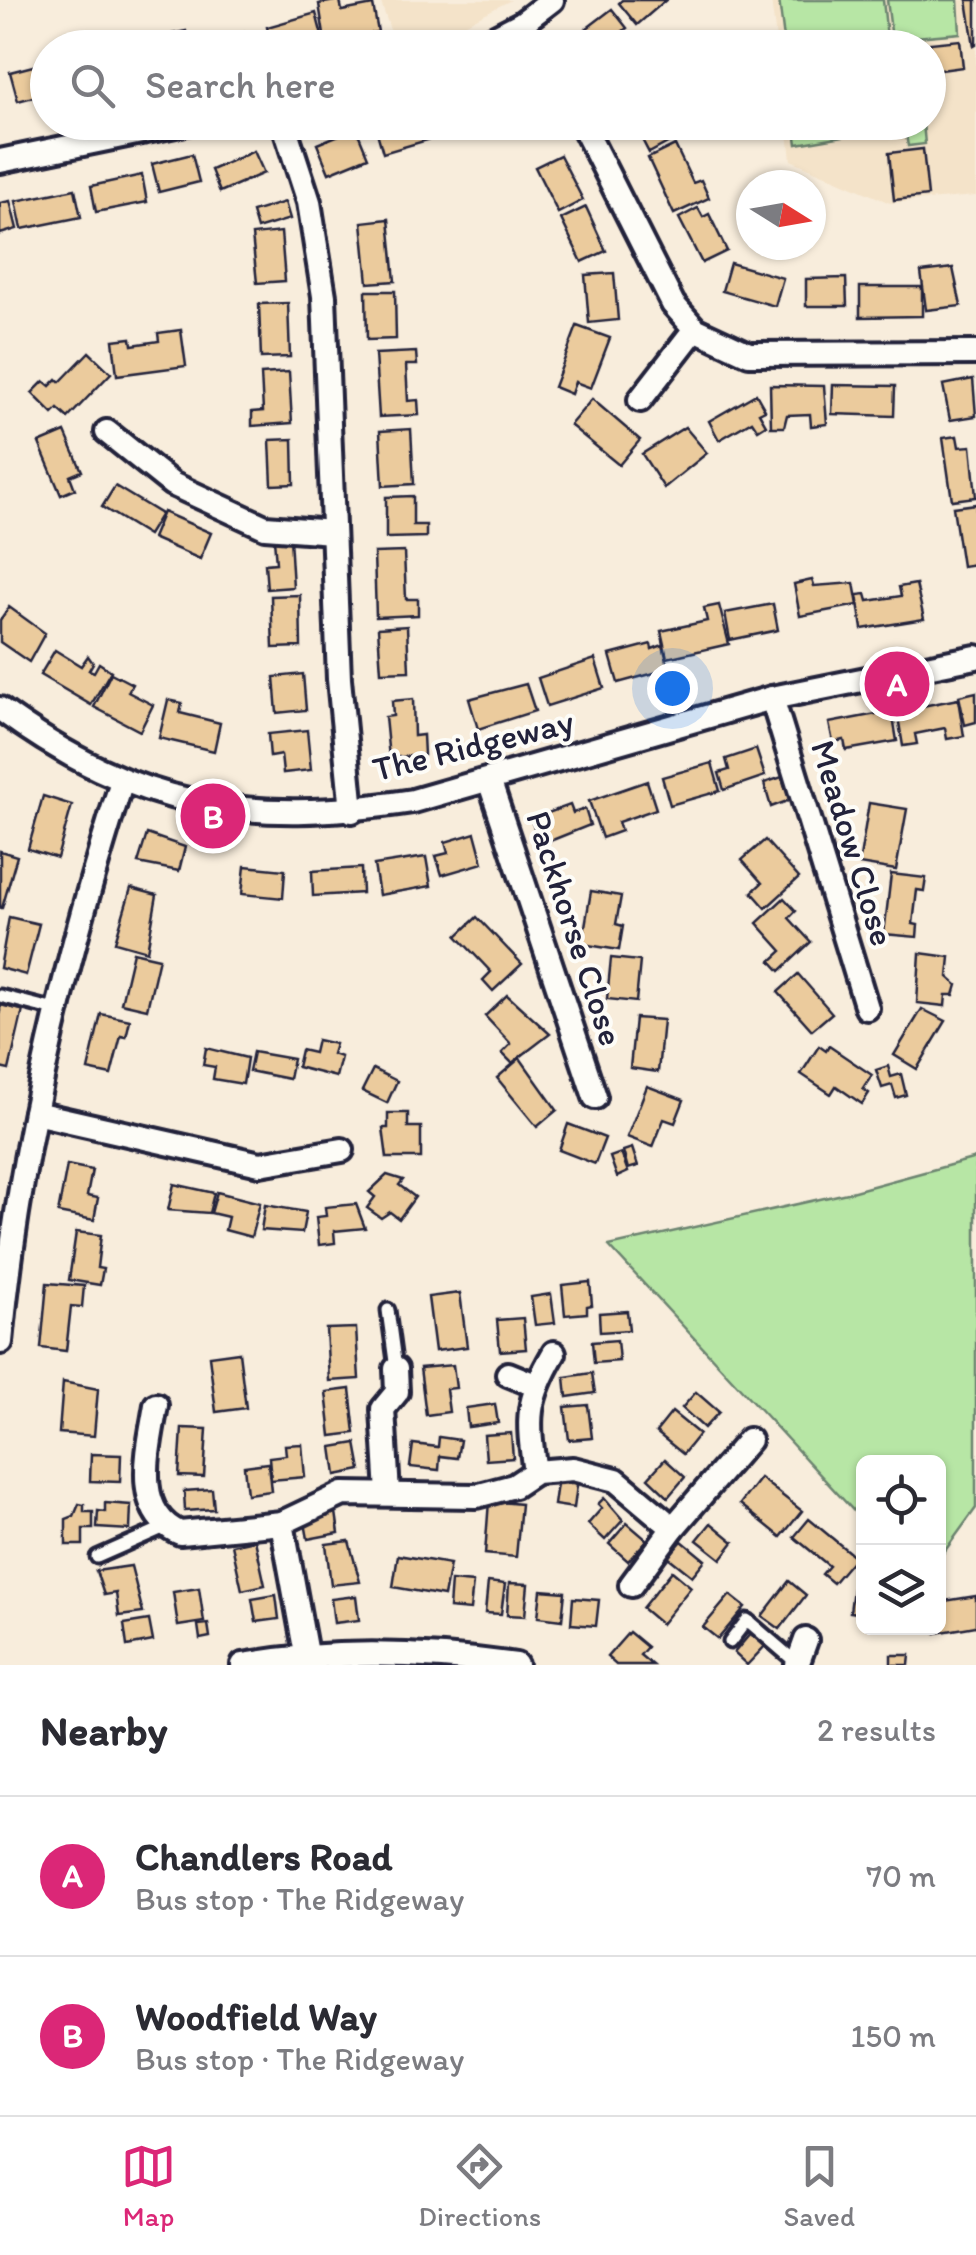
<!DOCTYPE html>
<html lang="en">
<head>
<meta charset="utf-8">
<style>
  body { margin:0; font-family:Itim,sans-serif; background:#f2f2f3; color:#2b2b33 }
  .controls { position:absolute; right:30px; bottom:30px; display:grid; overflow:hidden; border-radius:15px; box-shadow:0 2px 8px #0004 }
  .controls button { width:90px; height:90px; display:grid; place-items:center; padding:0; border:0; border-bottom:2px solid #e1e1e2; background:#fff; color:#2b2b33; font:50px sans-serif }
  .compass { position:absolute; left:736px; top:170px; width:90px; height:90px; border-radius:50%; background:#fff; box-shadow:0 2px 8px #0004; rotate:101deg }
  .you { position:absolute; left:672px; top:688px; width:35px; height:35px; margin:-25px; border:8px solid #fff; border-radius:50%; background:#1a73e8; box-shadow:0 0 0 15px #1a73e833 }
  .badge { display:grid; place-items:center; width:65px; height:65px; border-radius:50%; background:#db2777; color:#fff; font-size:32px; font-weight:700 }
  .pin { position:absolute; translate:-50% -50%; border:5px solid #fff; box-shadow:0 2px 10px #0006 }
  .list { margin:0; padding:0; list-style:none }
  h2 { display:flex; justify-content:space-between; align-items:center; height:130px; margin:0; padding:0 40px; font-size:42px }
  h2 small { font-size:32px; font-weight:400; color:#7c7c81 }
  .list li { display:grid; grid-template-columns:65px 1fr auto; gap:30px; align-items:center; box-sizing:border-box; height:160px; padding:0 40px; border-top:2px solid #e1e1e2 }
  .list b { display:block; font-size:38px; white-space:nowrap }
  .list p { margin:0; font-size:32px; white-space:nowrap; color:#7c7c81 }
  .list em { font-size:32px; font-style:normal; color:#7c7c81 }
  .icon { flex:none; width:55px; height:55px; fill:none; stroke:currentColor; stroke-width:2; stroke-linecap:round; stroke-linejoin:round }
  .map { position:relative; flex:none; width:976px; height:1665px; overflow:hidden }
  .search { position:absolute; background:#fff; box-shadow:0 2px 8px #0004; left:30px; right:30px; top:30px; height:110px; display:flex; align-items:center; gap:25px; box-sizing:border-box; padding:0 35px; border-radius:55px; color:#7c7c81; font-size:38px }
  .sheet { height:450px; background:#fff }
  nav { display:flex; justify-content:space-around; align-items:center; box-sizing:border-box; height:140px; border-top:2px solid #e1e1e2; background:#fff; font-size:28px; color:#7c7c81 }
  nav a { display:grid; justify-items:center; gap:5px }
  nav .on { color:#db2777 }
  .map>svg:first-child { display:block }
  .built { fill:#f4e3c9 }
  .green { fill:#b7e6a5; stroke:#6c8470; stroke-width:2.5 }
  .building { fill:#ebcb9d; stroke:#22223b; stroke-width:2.5 }
  .lines { fill:none; stroke-linecap:round; stroke-linejoin:round }
  .service-casing { stroke:#22223b; stroke-width:19 }
  .minor-casing { stroke:#22223b; stroke-width:30 }
  .service { stroke:#fdfcf7; stroke-width:11 }
  .minor { stroke:#fdfcf7; stroke-width:22 }
  .labels { text-anchor:middle; dominant-baseline:central; stroke-width:8; stroke-linejoin:round; paint-order:stroke }
  .street-label { font-size:35px; fill:#22223b; stroke:#fdfcf7 }
</style>
</head>
<body>
<div class="map">
<svg width="976" height="1665" viewBox="0 0 976 1665">
  <rect width="100%" height="100%" fill="#f8eddc"/>
  <filter id="ink" filterUnits="userSpaceOnUse"><feTurbulence type="fractalNoise" baseFrequency=".01" numOctaves="2"/><feDisplacementMap in="SourceGraphic" scale="20" xChannelSelector="R" yChannelSelector="G"/><feConvolveMatrix kernelMatrix="1 2 1 2 8 2 1 2 1" color-interpolation-filters="sRGB"/></filter>
  <g filter="url(#ink)">
    <g class="built">
      <path d="M380,0H511L418,48L396,47Z"/>
      <path d="M771,0H976V196L890,203L791,160L787,123L928,122V48L777,47Z"/>
    </g>
    <g class="green">
      <path d="M779,0H883L888,47H785Z"/>
      <path d="M887,0H958L960,33L916,37L917,47H893Z"/>
      <path d="M794,123H883L884,129L797,144Z"/>
      <path d="M887,123H923L925,144L908,146L906,135Z"/>
      <path d="M976,1158V1508L939,1559L938,1462H864L863,1521L609,1246L847,1193Z"/>
    </g>
    <g class="building">
      <path d="M340,0L342,11L373,5L378,32L325,41L319,4Z"/>
      <path d="M622,0H666L637,25L619,3Z"/>
      <path d="M967,0H976V45L974,46Z"/>
      <path d="M612,9L627,28L602,48H588L578,35Z"/>
      <path d="M316,13L323,40L272,48L267,27Z"/>
      <path d="M186,31L190,48H127L126,44Z"/>
      <path d="M246,32L248,48H197L196,40Z"/>
      <path d="M960,40L963,67L933,71L930,43Z"/>
      <path d="M48,62V93L18,101L10,72Z"/>
      <path d="M396,122H426L431,139L383,153L376,129Z"/>
      <path d="M434,122H470L439,136Z"/>
      <path d="M633,122H664L673,140L649,153Z"/>
      <path d="M356,128L368,157L329,173L317,144Z"/>
      <path d="M675,145L693,183L701,180L709,198L674,214L648,158Z"/>
      <path d="M923,149L928,196L894,200L889,153Z"/>
      <path d="M254,151L264,173L220,192L211,170Z"/>
      <path d="M192,154L199,182L159,192L152,164Z"/>
      <path d="M560,155L583,200L558,213L535,167Z"/>
      <path d="M142,175L147,202L96,212L91,186Z"/>
      <path d="M75,189L81,217L22,229L16,201Z"/>
      <path d="M10,201L17,229L0,234V203Z"/>
      <path d="M285,202L290,219L257,229L252,212Z"/>
      <path d="M586,207L606,251L582,262L561,219Z"/>
      <path d="M698,208L703,217L709,214L727,251L702,263L679,218Z"/>
      <path d="M389,219L395,281L368,283L362,222Z"/>
      <path d="M281,232L285,281L257,283L252,235Z"/>
      <path d="M730,263L783,278L775,306L722,291Z"/>
      <path d="M953,268L961,306L926,310L921,272Z"/>
      <path d="M614,273L618,320L589,323L585,275Z"/>
      <path d="M846,278L847,306H806V279Z"/>
      <path d="M860,287H922V316L860,317Z"/>
      <path d="M366,291H395L396,339L367,340Z"/>
      <path d="M288,303L290,357L261,358L259,304Z"/>
      <path d="M577,326L610,338L591,388L575,382L571,394L554,387Z"/>
      <path d="M181,330L186,366L117,375L113,340L131,338L132,345L159,341L158,333Z"/>
      <path d="M89,352L111,373L68,418L58,409L53,414L32,393L44,381L50,386L57,379L60,382Z"/>
      <path d="M416,352L417,365H406L408,401L418,400L419,415L379,417L375,354Z"/>
      <path d="M289,372L292,423L252,426V412L263,411L261,374Z"/>
      <path d="M973,379L976,416L950,420L943,385Z"/>
      <path d="M770,385L824,386L827,424L811,426L810,414L787,415L784,427H771Z"/>
      <path d="M833,385L895,386L894,416L832,414Z"/>
      <path d="M756,394L765,410L759,413L766,425L758,430L752,421L719,440L709,421Z"/>
      <path d="M592,399L640,440L619,465L570,425Z"/>
      <path d="M685,427L707,453L664,488L642,454Z"/>
      <path d="M411,429L414,484L383,486L380,431Z"/>
      <path d="M65,432L82,471L70,476L75,489L61,495L39,443Z"/>
      <path d="M957,436L959,447L971,446L976,497L952,500L943,438Z"/>
      <path d="M293,439L294,484L272,485L270,440Z"/>
      <path d="M115,486L161,514L148,535L102,507Z"/>
      <path d="M413,496V525H426V537L386,538V497Z"/>
      <path d="M976,504V564L962,566L953,507Z"/>
      <path d="M163,512L211,533L200,559L152,538Z"/>
      <path d="M290,538L293,587L267,589L265,564L276,563L274,539Z"/>
      <path d="M404,552L406,599H418V615L376,617L374,553Z"/>
      <path d="M812,580L814,586L854,583L858,605L800,616L794,584Z"/>
      <path d="M916,584L924,619L862,629L857,595L866,594L868,601L901,596L899,587Z"/>
      <path d="M300,595L301,647L273,648L271,596Z"/>
      <path d="M773,604L778,630L730,640L725,613Z"/>
      <path d="M719,605L729,644L667,658L661,631L707,621L704,608Z"/>
      <path d="M9,607L45,633L29,662L0,642V620Z"/>
      <path d="M407,626L409,671L381,672L378,628Z"/>
      <path d="M651,644L652,649L663,645L669,669L618,683L610,655Z"/>
      <path d="M55,650L81,666L88,656L93,663L89,670L94,672L99,663L111,671L91,705L40,675Z"/>
      <path d="M595,659L604,688L547,706L538,678Z"/>
      <path d="M111,673L132,684L128,692L153,705L140,731L94,707Z"/>
      <path d="M303,674L306,710L277,713L274,677Z"/>
      <path d="M526,684L535,711L478,729L469,699Z"/>
      <path d="M976,692V722L965,725L959,696Z"/>
      <path d="M413,699L414,736L423,735L424,755L389,758L385,717L393,716L392,701Z"/>
      <path d="M958,699L964,736L947,739L945,728L915,734L917,744L903,746L897,711Z"/>
      <path d="M168,700L182,703L180,713L220,723L214,751L159,738Z"/>
      <path d="M892,711L897,741L846,750L844,740L833,742L829,723Z"/>
      <path d="M307,730L311,770L283,773L281,755L270,757L268,734Z"/>
      <path d="M756,749L765,776L724,790L719,773L729,770L726,759Z"/>
      <path d="M712,763L720,791L670,805L662,777Z"/>
      <path d="M782,777L790,800L771,807L764,783Z"/>
      <path d="M647,781L656,809L618,822L621,831L602,838L589,801Z"/>
      <path d="M43,796L72,805L57,858L28,849Z"/>
      <path d="M869,803L907,809L896,870L859,864Z"/>
      <path d="M570,805L573,813L585,809L590,825L540,845L531,819Z"/>
      <path d="M475,833L483,863L442,875L436,856L448,853L445,842Z"/>
      <path d="M147,834L185,847L179,871L138,863Z"/>
      <path d="M765,840L799,878L766,908L752,892L762,883L742,860Z"/>
      <path d="M0,851L17,856L2,908H0Z"/>
      <path d="M426,857L431,886L379,895L374,865Z"/>
      <path d="M245,866L285,870L283,898L242,894Z"/>
      <path d="M361,868L362,893L313,896L312,871Z"/>
      <path d="M891,874L926,878L924,891L917,890L913,924L918,925L917,937L884,934Z"/>
      <path d="M131,888L157,895L147,951L115,942Z"/>
      <path d="M591,891L621,896L616,924L623,926L619,950L582,944Z"/>
      <path d="M784,898L796,911L789,918L811,942L780,971L771,961L782,951L757,923Z"/>
      <path d="M9,917L39,924L26,975L0,968Z"/>
      <path d="M477,917L522,964L493,991L483,980L491,972L457,936Z"/>
      <path d="M133,952L159,958L147,1009L121,1003Z"/>
      <path d="M920,953L950,957L948,977L957,985L954,995H946L945,1006L917,1003Z"/>
      <path d="M611,958L640,961L636,1002L607,999Z"/>
      <path d="M798,974L832,1013L812,1030L778,992Z"/>
      <path d="M507,995L550,1034L512,1063L502,1053L511,1044L485,1016Z"/>
      <path d="M0,1005L23,1010L9,1070L0,1068Z"/>
      <path d="M922,1009L946,1021L917,1069L894,1055Z"/>
      <path d="M101,1014L130,1020L126,1037L121,1036L111,1075L88,1070Z"/>
      <path d="M635,1018L663,1020L658,1072L630,1068Z"/>
      <path d="M317,1040L335,1044L332,1054L341,1057L336,1077L297,1067L301,1050L314,1053Z"/>
      <path d="M819,1046L826,1051L829,1046L872,1075L863,1089L869,1093L862,1104L836,1086L831,1094L801,1074Z"/>
      <path d="M206,1048L247,1058L243,1084L213,1079L215,1067L203,1065Z"/>
      <path d="M253,1052L293,1059L289,1079L249,1071Z"/>
      <path d="M520,1058L557,1110L537,1127L497,1078Z"/>
      <path d="M888,1066L891,1077L901,1074L906,1095L896,1098L892,1085L882,1088L876,1070Z"/>
      <path d="M373,1069L397,1081L387,1103L362,1091Z"/>
      <path d="M647,1086L684,1100L675,1123L664,1119L653,1147L627,1137Z"/>
      <path d="M388,1113H408V1127H421V1158H387L383,1128H388Z"/>
      <path d="M568,1124L605,1138L595,1164L559,1150Z"/>
      <path d="M632,1148L638,1166L628,1169L623,1151Z"/>
      <path d="M621,1153L628,1172L617,1177L610,1157Z"/>
      <path d="M67,1165L92,1170L87,1196L98,1198L94,1220L58,1213Z"/>
      <path d="M387,1175L403,1180L399,1185L415,1197L399,1219L390,1212L381,1218L367,1208L375,1197L369,1192Z"/>
      <path d="M174,1184L214,1193L209,1213L168,1210Z"/>
      <path d="M217,1192L260,1203L251,1237L225,1230L228,1217L211,1213Z"/>
      <path d="M356,1204L365,1228L334,1231L335,1243L319,1245L316,1217L326,1216L325,1207Z"/>
      <path d="M265,1205L306,1212L302,1233L261,1230Z"/>
      <path d="M76,1232L101,1235L97,1268L103,1269L100,1285L69,1280Z"/>
      <path d="M590,1282L592,1305L587,1306V1313L565,1315L562,1285Z"/>
      <path d="M47,1283L84,1286L82,1307L71,1306L66,1351L41,1348Z"/>
      <path d="M460,1293L467,1347L435,1351L428,1297Z"/>
      <path d="M551,1294L555,1323L535,1325L531,1297Z"/>
      <path d="M627,1311L629,1330L600,1332L599,1313Z"/>
      <path d="M523,1318L526,1349L500,1351L497,1320Z"/>
      <path d="M356,1328L359,1379L329,1381L326,1329Z"/>
      <path d="M617,1340L619,1361L594,1363L592,1342Z"/>
      <path d="M239,1352L246,1408L216,1412L209,1356Z"/>
      <path d="M453,1365L456,1388L446,1389L449,1412L426,1415L420,1368Z"/>
      <path d="M592,1373L595,1393L567,1397L565,1377Z"/>
      <path d="M63,1382L98,1389L94,1436L59,1433Z"/>
      <path d="M350,1389L355,1433L331,1436L326,1392Z"/>
      <path d="M696,1392L719,1412L704,1428L682,1408Z"/>
      <path d="M495,1404L498,1423L468,1427L466,1408Z"/>
      <path d="M588,1405L592,1438L569,1440L565,1407Z"/>
      <path d="M672,1412L699,1434L683,1454L656,1432Z"/>
      <path d="M182,1428L207,1429L204,1477L179,1476Z"/>
      <path d="M511,1433L513,1458L486,1460L484,1435Z"/>
      <path d="M439,1437L460,1440L457,1458L440,1456L439,1470L410,1467L413,1444L438,1447Z"/>
      <path d="M356,1443L361,1470L336,1475L332,1447Z"/>
      <path d="M302,1444L305,1477L271,1480L269,1457L286,1455L285,1445Z"/>
      <path d="M91,1454L121,1455L120,1482L90,1481Z"/>
      <path d="M665,1459L685,1477L668,1497L648,1478Z"/>
      <path d="M268,1463L271,1491L247,1494L244,1466Z"/>
      <path d="M558,1476L578,1478L574,1508L554,1505Z"/>
      <path d="M760,1478L802,1511L781,1537L740,1504Z"/>
      <path d="M212,1489L214,1509L185,1511L184,1491Z"/>
      <path d="M604,1498L623,1520L605,1540L588,1524L602,1508L598,1504Z"/>
      <path d="M489,1501L521,1504L516,1557L485,1554Z"/>
      <path d="M105,1503L131,1505L130,1530L97,1528L98,1511L105,1512Z"/>
      <path d="M79,1504L84,1505V1512H93V1529H83V1545H66V1519L74,1516Z"/>
      <path d="M336,1512L339,1533L308,1539L304,1517Z"/>
      <path d="M809,1519L855,1557L833,1583L822,1574L829,1566L794,1537Z"/>
      <path d="M627,1523L647,1540L628,1561L609,1544Z"/>
      <path d="M711,1523L734,1542L721,1559L697,1540Z"/>
      <path d="M255,1540L265,1585L242,1590L232,1545Z"/>
      <path d="M349,1541L360,1582L331,1585L326,1544Z"/>
      <path d="M682,1541L705,1560L692,1576L668,1557Z"/>
      <path d="M398,1555L450,1564L444,1596L393,1587Z"/>
      <path d="M131,1566L143,1613L119,1616L116,1593L104,1595L96,1571Z"/>
      <path d="M672,1571L691,1587L661,1624L642,1608Z"/>
      <path d="M451,1581L473,1583L470,1610L449,1608Z"/>
      <path d="M789,1581L806,1595L780,1629L762,1616Z"/>
      <path d="M488,1582L505,1584L501,1614L485,1613Z"/>
      <path d="M509,1583L528,1584L525,1616L507,1615Z"/>
      <path d="M199,1588L204,1622L178,1626L173,1592Z"/>
      <path d="M853,1589L864,1591V1614L850,1612Z"/>
      <path d="M541,1590L565,1592L562,1620L538,1617Z"/>
      <path d="M276,1595L279,1619L256,1622L252,1599Z"/>
      <path d="M730,1595L745,1607L718,1639L703,1627Z"/>
      <path d="M356,1596L359,1620L334,1623L331,1599Z"/>
      <path d="M976,1596V1626L936,1633L938,1602Z"/>
      <path d="M573,1598L599,1600L596,1626L571,1624Z"/>
      <path d="M149,1620L153,1641L127,1646L124,1624Z"/>
      <path d="M208,1624L210,1637L200,1639L198,1625Z"/>
      <path d="M629,1632L647,1647L640,1655L652,1665H616L607,1657Z"/>
      <path d="M751,1633L765,1646L747,1665L734,1653Z"/>
      <path d="M891,1655H910L909,1665H891Z"/>
    </g>
    <g class="lines">
      <g class="service-casing">
        <g id="service">
          <path d="M0,996L59,1011"/>
          <path d="M388,1310L396,1369"/>
          <path d="M97,1557L165,1527"/>
          <path d="M730,1642L747,1620L798,1664"/>
        </g>
      </g>
      <g class="minor-casing">
        <g id="minor">
          <path d="M522,23L536,48"/>
          <path d="M474,48L522,23L552,0"/>
          <path d="M283,122L309,202L324,296L339,679L352,811"/>
          <path d="M581,122L673,304L695,329L749,354L976,353"/>
          <path d="M0,161L190,122"/>
          <path d="M640,400L695,329"/>
          <path d="M107,432L172,484L265,527L333,532"/>
          <path d="M772,698L867,1008"/>
          <path d="M0,709C136,809 249,826 413,801L772,698L976,657"/>
          <path d="M489,780L595,1097"/>
          <path d="M35,1113L260,1164L342,1150"/>
          <path d="M1,1342C18,1153 64,963 122,781"/>
          <path d="M508,1374L535,1385"/>
          <path d="M156,1405C149,1448 131,1512 180,1533L282,1523L343,1494L476,1496L514,1486L535,1472L573,1469L616,1480L673,1528"/>
          <path d="M535,1472C527,1418 526,1401 554,1353"/>
          <path d="M388,1494L383,1409L397,1392L396,1369"/>
          <path d="M282,1523L306,1654"/>
          <path d="M631,1585L673,1528L749,1440"/>
          <path d="M243,1665C334,1649 424,1652 516,1665"/>
          <path d="M797,1665L806,1640"/>
        </g>
      </g>
      <use href="#service" class="service"/>
      <use href="#minor" class="minor"/>
    </g>
  </g>
  <g class="labels">
    <g class="street-label">
      <text transform="translate(473 745) rotate(-14)">The Ridgeway</text>
      <text transform="translate(853 843) rotate(73)">Meadow Close</text>
      <text transform="translate(575 928) rotate(72)">Packhorse Close</text>
    </g>
  </g>
</svg>
<div class="controls">
<button><svg class="icon" aria-label="locate" viewBox="0 0 24 24"><circle cx="12" cy="12" r="6"/><path d="M12 2v4M12 18v4M2 12h4M18 12h4"/></svg></button>
<button><svg class="icon" aria-label="layers" viewBox="0 0 24 24"><path d="M12 4l9 5-9 5-9-5zM3 14l9 5 9-5"/></svg></button>
</div>
<svg class="compass" viewBox="-18 -18 36 36"><path d="M0-13l5 13h-10z" fill="#e53935"/><path d="M0 13l5-13h-10z" fill="#7c7c81"/></svg>
<div class="you"></div>
<div class="pin badge" style="left:897px;top:684px">A</div>
<div class="pin badge" style="left:213px;top:816px">B</div>
<div class="search"><svg class="icon" aria-label="search" viewBox="0 0 24 24"><circle cx="10" cy="10" r="6"/><path d="M15 15l6 6"/></svg>Search here</div>
</div>
<section class="sheet">
<h2>Nearby<small>2 results</small></h2>
<ul class="list">
<li><span class="badge">A</span><div><b>Chandlers Road</b><p>Bus stop · The Ridgeway</p></div><em>70 m</em></li>
<li><span class="badge">B</span><div><b>Woodfield Way</b><p>Bus stop · The Ridgeway</p></div><em>150 m</em></li>
</ul>
</section>
<nav>
<a class="on"><svg class="icon" aria-label="map" viewBox="0 0 24 24"><path d="M3 6l6-2 6 2 6-2v14l-6 2-6-2-6 2zM9 4v14M15 6v14"/></svg>Map</a>
<a><svg class="icon" aria-label="directions" viewBox="0 0 24 24"><path d="M12 3l9 9-9 9-9-9zM9 14v-3h6M13 9l2 2-2 2"/></svg>Directions</a>
<a><svg class="icon" aria-label="saved" viewBox="0 0 24 24"><path d="M7 4h10v16l-5-4-5 4z"/></svg>Saved</a>
</nav>
</body>
</html>
